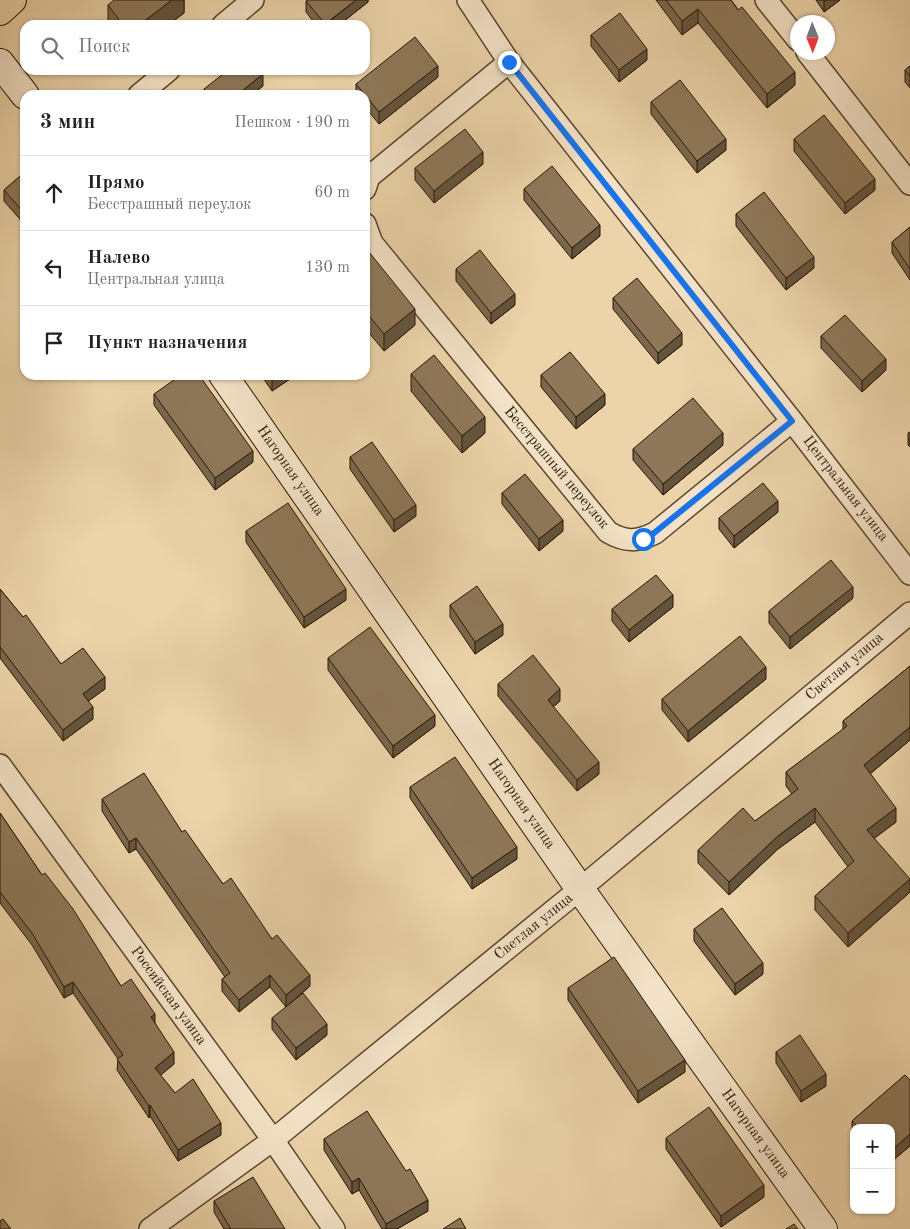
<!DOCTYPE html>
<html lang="ru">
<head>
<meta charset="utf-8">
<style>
  body { margin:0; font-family:"Old Standard TT",serif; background:#f6f6f6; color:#202124 }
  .controls { position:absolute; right:15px; bottom:15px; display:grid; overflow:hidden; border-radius:10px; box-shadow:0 1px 4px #0004 }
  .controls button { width:45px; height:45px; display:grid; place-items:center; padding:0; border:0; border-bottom:1px solid #e0e0e0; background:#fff; color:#202124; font:25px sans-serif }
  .compass { position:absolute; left:790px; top:15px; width:45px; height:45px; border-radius:50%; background:#fff; box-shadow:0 1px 4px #0004; rotate:179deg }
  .stop { position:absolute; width:15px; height:15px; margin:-11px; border:4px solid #1a73e8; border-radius:50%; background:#fff }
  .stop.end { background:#1a73e8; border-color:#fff; box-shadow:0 1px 5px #0008 }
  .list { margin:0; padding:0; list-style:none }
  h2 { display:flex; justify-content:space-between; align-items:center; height:65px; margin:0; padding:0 20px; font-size:21px }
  h2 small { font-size:16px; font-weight:400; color:#757577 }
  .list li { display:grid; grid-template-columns:32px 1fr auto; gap:15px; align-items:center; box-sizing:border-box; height:75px; padding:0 20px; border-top:1px solid #e0e0e0 }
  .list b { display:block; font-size:19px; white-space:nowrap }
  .list p { margin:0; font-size:16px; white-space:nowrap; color:#757577 }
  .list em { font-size:16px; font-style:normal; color:#757577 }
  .icon { flex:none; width:28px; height:28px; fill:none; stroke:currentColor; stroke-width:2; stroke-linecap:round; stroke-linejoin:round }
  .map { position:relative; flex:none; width:910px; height:1229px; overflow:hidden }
  .search { position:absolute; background:#fff; box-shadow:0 1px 4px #0004; left:20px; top:20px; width:350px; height:55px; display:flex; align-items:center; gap:12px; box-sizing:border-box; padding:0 18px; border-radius:15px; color:#757577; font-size:19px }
  .panel { position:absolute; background:#fff; box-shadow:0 1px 4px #0004; left:20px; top:90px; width:350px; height:290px; border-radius:15px }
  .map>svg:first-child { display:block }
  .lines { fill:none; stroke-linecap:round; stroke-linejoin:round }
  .street-casing { stroke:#59452c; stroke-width:24 }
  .secondary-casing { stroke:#281602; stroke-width:30 }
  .primary-casing { stroke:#281602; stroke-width:30 }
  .street { stroke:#f3e2c7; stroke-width:21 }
  .secondary { stroke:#f3e2c7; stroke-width:28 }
  .primary { stroke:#ecd3a9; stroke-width:28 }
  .wall { fill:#7a674d; stroke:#281602 }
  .shaded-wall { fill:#63543e; stroke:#281602 }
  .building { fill:#8e7859; stroke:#281602 }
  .route { stroke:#1a73e8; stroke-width:6 }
  .labels { text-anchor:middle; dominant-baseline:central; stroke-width:4; stroke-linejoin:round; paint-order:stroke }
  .street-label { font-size:15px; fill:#281602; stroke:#f3e2c7 }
</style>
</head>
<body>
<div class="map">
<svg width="910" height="1229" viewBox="0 0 910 1229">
  <rect width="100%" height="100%" fill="#ecd3a9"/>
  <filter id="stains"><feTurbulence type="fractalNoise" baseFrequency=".004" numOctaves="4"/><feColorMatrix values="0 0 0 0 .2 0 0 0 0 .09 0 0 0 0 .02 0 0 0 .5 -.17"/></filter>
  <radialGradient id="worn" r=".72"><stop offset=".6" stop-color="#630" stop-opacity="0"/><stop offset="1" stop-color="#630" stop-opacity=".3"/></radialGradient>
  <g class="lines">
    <g class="street-casing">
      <g id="street">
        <path d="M468,0L509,62L792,421L910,574"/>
        <path d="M766,0L798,40"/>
        <path d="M223,25L253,0"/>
        <path d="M807,52L910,184"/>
        <path d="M139,95L169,70"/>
        <path d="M365,189L369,177L509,62"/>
        <path d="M365,224L372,243L608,532C625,542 637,542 655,533L792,421"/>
        <path d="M0,765L273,1140L334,1229"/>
        <path d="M150,1229L273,1140L580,889L910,613"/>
      </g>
    </g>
    <g class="secondary-casing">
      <g id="secondary">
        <path d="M0,63L25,95"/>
        <path d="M223,375L580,889L823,1229"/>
      </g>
    </g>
    <g class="primary-casing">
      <path id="primary" d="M0,11L12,0"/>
    </g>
    <use href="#street" class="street"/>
    <use href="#secondary" class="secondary"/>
    <use href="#primary" class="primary"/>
  </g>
  <g class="wall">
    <path d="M184,0V13L168,25H108V5Z"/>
    <path d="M368,0V2L339,25H316L306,12V1Z"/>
    <path d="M656,0H731L795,85L767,108L698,23L682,35Z"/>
    <path d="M816,0H840L824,12Z"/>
    <path d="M591,35L647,60L619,82L591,46Z"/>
    <path d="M910,66V88L905,82V70Z"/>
    <path d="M438,77L379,124L365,107V95H356V84Z"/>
    <path d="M263,86L251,95H204V89Z"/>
    <path d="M651,102L726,150L697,173L651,114Z"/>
    <path d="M794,139L875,190L845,214L794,151Z"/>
    <path d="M483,164L434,203L415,180V168Z"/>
    <path d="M25,172V225L4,201V190Z"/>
    <path d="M524,189L600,236L572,259L524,200Z"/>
    <path d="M736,214L814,268L786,290L736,226Z"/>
    <path d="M910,227V280L892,253V242Z"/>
    <path d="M365,247L415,325L384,351L365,328Z"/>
    <path d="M456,269L515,305L491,324L456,281Z"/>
    <path d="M613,298L682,345L658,364L613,309Z"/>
    <path d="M821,336L886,370L862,392L821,348Z"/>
    <path d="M411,374L485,433L462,453L411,391Z"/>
    <path d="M261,375H296L272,391Z"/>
    <path d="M541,375L605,405L576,429L541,387Z"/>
    <path d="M154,394L253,462L215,490L154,405Z"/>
    <path d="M910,432V447L908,445V433Z"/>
    <path d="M723,445L663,495L633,460V449Z"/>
    <path d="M350,457L416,516L394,532L350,469Z"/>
    <path d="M502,493L563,531L539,551L502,504Z"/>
    <path d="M778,512L734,548L719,529V518Z"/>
    <path d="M246,531L346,600L304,628L246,542Z"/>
    <path d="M0,589L61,664L105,689L88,701L93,719L63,741L0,658Z"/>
    <path d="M853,598L790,649L769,623V611Z"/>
    <path d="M450,605L503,635L475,654L450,617Z"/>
    <path d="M673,607L629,642L612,621V609Z"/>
    <path d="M328,658L435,726L393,758L328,670Z"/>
    <path d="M910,666V740L870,774L896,822L874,838L910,892L848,947L815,910V896L848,867L815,822L778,849L729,895L698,863V850L755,821L792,794L786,786V772L843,730V721Z"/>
    <path d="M766,679L688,742L662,710V699Z"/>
    <path d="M498,684L560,701L553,707L599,774L577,791L498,696Z"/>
    <path d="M410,787L517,859L472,889L410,798Z"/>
    <path d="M102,799L182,832L223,884L272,939L310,986L286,1007L270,987L239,1012L222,991V979L225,977L136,849L129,853L102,811Z"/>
    <path d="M0,813L42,875L121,986L155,1023L174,1064L160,1075L175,1093L221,1135L178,1161L150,1116L149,1118L117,1070L118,1059L73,993L64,998L32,945L0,903Z"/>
    <path d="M694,929L763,974L735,995L694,941Z"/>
    <path d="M568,988L685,1072L638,1103L568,1000Z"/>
    <path d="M272,1018L327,1035L296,1060L272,1029Z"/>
    <path d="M776,1052L826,1086L801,1102L776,1063Z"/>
    <path d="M905,1075L910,1080V1146L891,1162V1128H854V1134L852,1132V1121Z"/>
    <path d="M666,1138L764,1197L721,1227L666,1149Z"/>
    <path d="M324,1139L428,1211L397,1229H382L359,1190L352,1194L324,1150Z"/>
    <path d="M214,1201L285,1229H224L214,1212Z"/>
  </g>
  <g class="shaded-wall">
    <path d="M172,0H184V13L168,25H139Z"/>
    <path d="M356,0H368V2L339,25H325Z"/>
    <path d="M824,0H840L824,12Z"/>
    <path d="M698,9V23L682,35V21Z"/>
    <path d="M647,49V60L619,82V70Z"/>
    <path d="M438,66V77L379,124V112Z"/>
    <path d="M795,72V85L767,108V94Z"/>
    <path d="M263,74V86L251,95H237Z"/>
    <path d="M726,139V150L697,173V161Z"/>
    <path d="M483,152V164L434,203V191Z"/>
    <path d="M875,179V190L845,214V203Z"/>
    <path d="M600,225V236L572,259V248Z"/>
    <path d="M814,257V268L786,290V278Z"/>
    <path d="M515,294V305L491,324V313Z"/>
    <path d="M415,309V325L384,351V334Z"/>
    <path d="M682,333V345L658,364V353Z"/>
    <path d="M886,359V370L862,392V381Z"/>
    <path d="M280,375H296L272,391V380Z"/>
    <path d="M605,394V405L576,429V417Z"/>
    <path d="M485,417V433L462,453V436Z"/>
    <path d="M723,433V445L663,495V484Z"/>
    <path d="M253,451V462L215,490V478Z"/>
    <path d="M778,501V512L734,548V536Z"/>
    <path d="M416,505V516L394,532V520Z"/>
    <path d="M563,520V531L539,551V539Z"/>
    <path d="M853,587V598L790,649V637Z"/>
    <path d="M346,589V600L304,628V617Z"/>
    <path d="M673,595V607L629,642V630Z"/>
    <path d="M503,624V635L475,654V642Z"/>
    <path d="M766,667V679L688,742V731Z"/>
    <path d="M105,677V689L83,705V694Z"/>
    <path d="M560,689V701L548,711V700Z"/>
    <path d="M93,707V719L63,741V730Z"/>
    <path d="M435,715V726L393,758V746Z"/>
    <path d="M910,727V740L864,779V765Z"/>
    <path d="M599,762V774L577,791V780Z"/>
    <path d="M815,808V822L778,849L729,895V882L778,836Z"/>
    <path d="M896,808V822L867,844V830Z"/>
    <path d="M136,838V849L129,853V842Z"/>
    <path d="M517,847V859L472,889V878Z"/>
    <path d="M910,879V892L848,947V933Z"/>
    <path d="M763,963V974L735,995V984Z"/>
    <path d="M270,975V987L239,1012V1000Z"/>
    <path d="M310,975V986L286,1007V995Z"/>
    <path d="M73,982V993L64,998V987Z"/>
    <path d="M155,1014V1026L151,1017Z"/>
    <path d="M327,1024V1035L296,1060V1048Z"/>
    <path d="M174,1052V1064L155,1080V1068Z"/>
    <path d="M685,1060V1072L638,1103V1091Z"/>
    <path d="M826,1074V1086L801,1102V1091Z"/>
    <path d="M150,1105V1116L149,1118V1106Z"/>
    <path d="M221,1123V1135L178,1161V1150Z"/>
    <path d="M910,1134V1146L891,1162V1151Z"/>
    <path d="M359,1178V1190L352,1194V1182Z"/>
    <path d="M764,1185V1197L721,1227V1216Z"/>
    <path d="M428,1200V1211L397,1229H386V1224Z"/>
  </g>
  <g class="building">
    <path d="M114,0H172L139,25H123L108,5Z"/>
    <path d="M308,0H356L325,24L306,1Z"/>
    <path d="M666,0H731L738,10L742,7L795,72L767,94L698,9L682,21Z"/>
    <path d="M620,13L647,49L619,70L591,35Z"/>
    <path d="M415,37L438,66L379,112L356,84Z"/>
    <path d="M910,66V76L905,70Z"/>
    <path d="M228,70H260L263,74L237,95H209L204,89Z"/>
    <path d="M680,80L726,139L697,161L651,102Z"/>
    <path d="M824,115L875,179L845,203L794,139Z"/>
    <path d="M465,129L483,152L434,191L415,168Z"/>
    <path d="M552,166L600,225L572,248L524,189Z"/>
    <path d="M25,172V214L4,190Z"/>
    <path d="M764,192L814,257L786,278L736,214Z"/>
    <path d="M910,227V269L892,242Z"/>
    <path d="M365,247L415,309L384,334L365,311Z"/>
    <path d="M480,250L515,294L491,313L456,269Z"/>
    <path d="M637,278L682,333L658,353L613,298Z"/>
    <path d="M845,315L886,359L862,381L821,336Z"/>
    <path d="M570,352L605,394L576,417L541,375Z"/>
    <path d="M434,355L485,417L462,436L411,374Z"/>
    <path d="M181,375H199L253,451L215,478L154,394Z"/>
    <path d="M269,375H280L272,380Z"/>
    <path d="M693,398L723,433L663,484L633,449Z"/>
    <path d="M372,442L416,505L394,520L350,457Z"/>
    <path d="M525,474L563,520L539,539L502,493Z"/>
    <path d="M763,483L778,501L734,536L719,518Z"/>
    <path d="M288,503L346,589L304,617L246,531Z"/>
    <path d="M831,560L853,587L790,637L769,611Z"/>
    <path d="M656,575L673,595L629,630L612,609Z"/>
    <path d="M477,586L503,624L475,642L450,605Z"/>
    <path d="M0,589L23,617L26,615L61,664L83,648L105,677L83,694L93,707L63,730L0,647Z"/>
    <path d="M370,627L435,715L393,746L328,658Z"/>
    <path d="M740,636L766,667L688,731L662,699Z"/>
    <path d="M533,655L560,689L548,700L599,762L577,780L498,684Z"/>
    <path d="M910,666V727L864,765L896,808L867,830L910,879L848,933L815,896L854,861L815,808L778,836L729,882L698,850L743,808L755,821L798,789L786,772L847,726L843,721Z"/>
    <path d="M455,757L517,847L472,878L410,787Z"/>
    <path d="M144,773L182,832L185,830L223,884L231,878L272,939L277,935L310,975L286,995L270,975L239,1000L222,979L230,973L136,838L129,842L102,799Z"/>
    <path d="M0,813L42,875L45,873L73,909L121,986L131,979L155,1014L151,1017L174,1052L155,1068L175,1093L193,1079L221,1123L178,1150L150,1105L149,1106L117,1059L123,1055L73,982L64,987L32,933L0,892Z"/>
    <path d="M722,908L763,963L735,984L694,929Z"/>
    <path d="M614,957L685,1060L638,1091L568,988Z"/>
    <path d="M303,993L327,1024L296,1048L272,1018Z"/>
    <path d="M800,1035L826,1074L801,1091L776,1052Z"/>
    <path d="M905,1075L910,1080V1134L891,1151V1128H859L852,1121Z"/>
    <path d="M709,1107L764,1185L721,1216L666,1138Z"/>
    <path d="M367,1111L406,1171L410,1169L428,1200L386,1224L359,1178L352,1182L324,1139Z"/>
    <path d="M253,1177L285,1229H231L214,1201Z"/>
    <path d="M460,1218L466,1229H443Z"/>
    <path d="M3,1219L11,1229H0V1221Z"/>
    <path d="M794,1224L798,1229H786Z"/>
  </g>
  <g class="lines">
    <path class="route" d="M509,62L792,421L654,533L643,539"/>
  </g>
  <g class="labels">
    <g class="street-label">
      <text transform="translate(556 468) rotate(50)">Бесстрашный переулок</text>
      <text transform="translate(290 471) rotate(55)">Нагорная улица</text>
      <text transform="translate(845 489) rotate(52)">Центральная улица</text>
      <text transform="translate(845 667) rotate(-40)">Светлая улица</text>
      <text transform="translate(521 804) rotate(55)">Нагорная улица</text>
      <text transform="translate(534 927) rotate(-39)">Светлая улица</text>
      <text transform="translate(168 996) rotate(54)">Российская улица</text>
      <text transform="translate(755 1134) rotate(54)">Нагорная улица</text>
    </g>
  </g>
  <rect width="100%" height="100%" filter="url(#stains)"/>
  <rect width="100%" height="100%" fill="url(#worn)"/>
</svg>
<div class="controls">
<button>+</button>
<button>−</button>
</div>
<svg class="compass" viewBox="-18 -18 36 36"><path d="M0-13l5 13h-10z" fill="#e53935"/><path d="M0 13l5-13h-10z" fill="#757577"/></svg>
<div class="stop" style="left:643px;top:539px"></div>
<div class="stop end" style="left:509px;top:62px"></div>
<div class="search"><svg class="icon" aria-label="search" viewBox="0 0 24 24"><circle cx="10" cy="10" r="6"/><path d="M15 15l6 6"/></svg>Поиск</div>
<section class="panel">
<h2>3 мин<small>Пешком · 190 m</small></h2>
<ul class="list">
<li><svg class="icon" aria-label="ahead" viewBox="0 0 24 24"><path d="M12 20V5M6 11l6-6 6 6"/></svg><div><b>Прямо</b><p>Бесстрашный переулок</p></div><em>60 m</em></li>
<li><svg class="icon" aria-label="left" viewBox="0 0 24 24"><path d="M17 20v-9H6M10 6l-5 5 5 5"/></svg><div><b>Налево</b><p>Центральная улица</p></div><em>130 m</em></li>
<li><svg class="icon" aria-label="arrive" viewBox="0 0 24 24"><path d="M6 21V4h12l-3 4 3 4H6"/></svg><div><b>Пункт назначения</b></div></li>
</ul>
</section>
</div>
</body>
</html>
